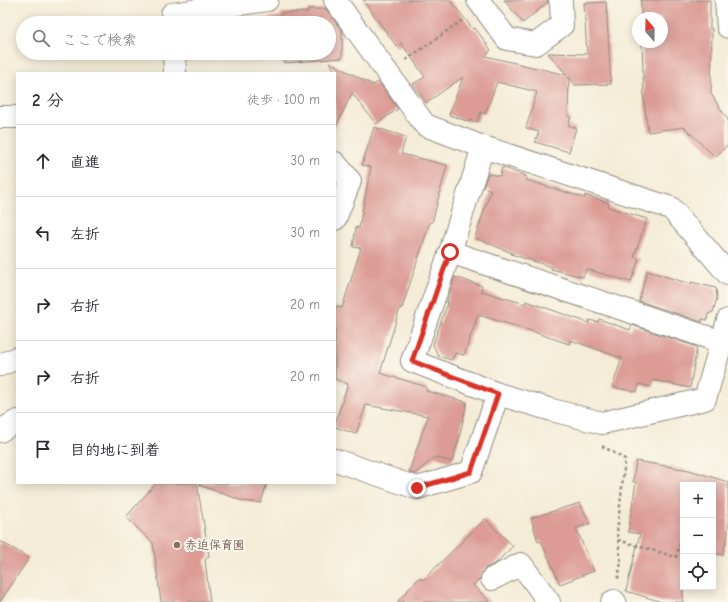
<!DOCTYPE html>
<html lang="ja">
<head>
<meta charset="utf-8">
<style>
  body { margin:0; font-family:"Comic Neue","Klee One",sans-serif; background:#f7f7f7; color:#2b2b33 }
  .controls { position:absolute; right:12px; bottom:12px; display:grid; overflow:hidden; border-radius:0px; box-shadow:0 2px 10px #0003 }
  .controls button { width:36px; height:36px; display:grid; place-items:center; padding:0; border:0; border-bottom:1px solid #e1e1e2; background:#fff; color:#2b2b33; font:20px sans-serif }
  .compass { position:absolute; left:632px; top:12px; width:36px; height:36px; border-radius:50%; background:#fff; box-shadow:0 2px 10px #0003; rotate:340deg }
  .stop { position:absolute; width:12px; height:12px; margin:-9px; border:3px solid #d93025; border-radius:50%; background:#fff }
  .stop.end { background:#d93025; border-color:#fff; box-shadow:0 1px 4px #0008 }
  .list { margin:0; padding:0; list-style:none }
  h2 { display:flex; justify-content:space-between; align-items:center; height:52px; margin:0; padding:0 16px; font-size:17px }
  h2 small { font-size:13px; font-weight:400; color:#7c7c81 }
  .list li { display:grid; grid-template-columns:26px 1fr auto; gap:12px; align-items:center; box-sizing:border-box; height:72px; padding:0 16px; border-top:1px solid #e1e1e2 }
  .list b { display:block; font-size:15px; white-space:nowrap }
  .list em { font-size:13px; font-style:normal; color:#7c7c81 }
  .icon { flex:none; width:22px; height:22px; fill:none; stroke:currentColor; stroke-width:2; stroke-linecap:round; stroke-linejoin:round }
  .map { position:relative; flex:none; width:728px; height:602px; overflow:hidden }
  .search { position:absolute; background:#fff; box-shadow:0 2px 10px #0003; left:16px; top:16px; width:320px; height:44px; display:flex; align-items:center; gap:10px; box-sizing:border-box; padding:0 14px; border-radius:22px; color:#7c7c81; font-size:15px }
  .panel { position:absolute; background:#fff; box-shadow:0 2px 10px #0003; left:16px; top:72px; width:320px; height:412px; border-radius:0px }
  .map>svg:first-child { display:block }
  .building { fill:#dc9c95 }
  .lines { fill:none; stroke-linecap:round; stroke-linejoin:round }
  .minor-casing { stroke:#908c81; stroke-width:24 }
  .path { stroke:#908c81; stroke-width:2.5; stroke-dasharray:3 3; stroke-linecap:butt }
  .minor { stroke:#fff; stroke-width:22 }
  .route { stroke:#d93025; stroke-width:5 }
  .education-dot { fill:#8d6e63; stroke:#fbf7ec; stroke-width:1.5 }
  .labels { text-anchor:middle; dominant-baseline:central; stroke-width:4; stroke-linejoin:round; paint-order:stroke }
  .education-label { font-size:12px; font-weight:bold; fill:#785e54; stroke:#fbf7ec; text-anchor:start }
</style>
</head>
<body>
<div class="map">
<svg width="728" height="602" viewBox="0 0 728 602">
  <rect width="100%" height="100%" fill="#fbf7ec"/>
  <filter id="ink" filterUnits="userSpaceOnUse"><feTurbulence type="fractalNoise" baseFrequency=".025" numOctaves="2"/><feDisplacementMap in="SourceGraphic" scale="8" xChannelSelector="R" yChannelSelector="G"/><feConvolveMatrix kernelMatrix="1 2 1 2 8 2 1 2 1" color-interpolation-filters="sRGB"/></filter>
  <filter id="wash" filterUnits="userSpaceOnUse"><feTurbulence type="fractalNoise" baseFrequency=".012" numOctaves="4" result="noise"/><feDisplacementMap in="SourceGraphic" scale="16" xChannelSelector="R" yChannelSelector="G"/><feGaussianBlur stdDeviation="0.9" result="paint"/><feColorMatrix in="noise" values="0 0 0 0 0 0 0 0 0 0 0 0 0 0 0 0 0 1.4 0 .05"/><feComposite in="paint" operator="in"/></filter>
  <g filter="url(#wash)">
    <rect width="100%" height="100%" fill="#f4ecd7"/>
    <g id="blocks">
      <g class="building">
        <path d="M363,0H450L473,29L475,28L491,50L485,56L567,75L548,53L587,54L584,3L606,2L611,84L575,85L569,77L568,116L571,117L568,125L576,128L569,152L535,142L539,132L526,128L537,92L497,82L485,114L481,112L477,122L470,120V122L449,115L463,77L426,103L413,84L425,77L401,43L397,47Z"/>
        <path d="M504,0H548V2L523,23Z"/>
        <path d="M641,0H710V29H712L711,94L728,120V145L715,157L684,127L648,132L644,101L642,42H662V18H641Z"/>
        <path d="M308,9H326L342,31V58L284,63L283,53H329V23H247V21L281,16V13L308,12Z"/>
        <path d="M329,62L373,85L379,82L398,109L376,124L352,93L335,128V71Z"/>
        <path d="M374,127L406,137L401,154L447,165L432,223L430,222L402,308H400L380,373L427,387L426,391L467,402L459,439L452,462L435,457L415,474L409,472L428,416L366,405L356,434L335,427V424L348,384L335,379V306L342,308L361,248L353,247L356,227L359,228L371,167L362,165Z"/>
        <path d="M502,167L526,176V180L585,198V195L609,203L608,207L647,219L634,257L639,259L631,282L586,269L583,277L551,269L552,267L511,254L512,253L475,238L491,190L483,187L488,174L500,176Z"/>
        <path d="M647,271L691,284V282L716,288L717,298L713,312L708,314L707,320L702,319V322L639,301Z"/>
        <path d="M455,277L482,286L481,291L525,304L526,301L589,323V320L598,322L599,319L630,330L632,325L697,347L690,388L653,380L651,387L639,384L637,392L612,387L622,358L570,340L569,344L519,327L478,315L464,355L455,353L452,360L438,356L433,344L448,302L447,301Z"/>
        <path d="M636,461L689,470L728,482V533L723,555L713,553V485H683V602H662L626,591L640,534L628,532L636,482H633Z"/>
        <path d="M156,483H197L209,556L205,560L210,602H161L153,543L126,517Z"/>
        <path d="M200,483H267L261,503L243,501L199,485Z"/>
        <path d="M580,503L590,524L576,528L594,571L560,584L541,541L538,542L531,518Z"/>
        <path d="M485,519L513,546L496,563L486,568L482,572L480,579L473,585L490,602H397L419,578L423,580Z"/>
        <path d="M0,541L29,558L0,602Z"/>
      </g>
    </g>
  </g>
  <g filter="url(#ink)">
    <use href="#blocks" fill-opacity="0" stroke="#908c81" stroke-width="1"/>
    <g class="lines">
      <g class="minor-casing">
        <g id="minor">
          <path d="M335,0L425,125L483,147L671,208L728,274"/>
          <path d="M478,0L507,39L536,44L562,25L561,2L560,0"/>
          <path d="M726,0L728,27"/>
          <path d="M172,14L267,0"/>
          <path d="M174,53L175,73"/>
          <path d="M0,117H17"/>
          <path d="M483,147L450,252L412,361L498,394L552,410L602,423L705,399L728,320"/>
          <path d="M335,163L350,181L335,219"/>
          <path d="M450,252L722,342"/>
          <path d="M0,365L17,358"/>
          <path d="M0,431L17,421"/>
          <path d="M335,460L417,488L471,472L498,394"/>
          <path d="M492,579L521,564L549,602"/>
          <path d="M612,602L614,601L615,602"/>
        </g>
      </g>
      <g class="path">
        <path d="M406,60L464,19"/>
        <path d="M602,446L625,459L617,533L621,562L618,579"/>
        <path d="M618,540L676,557L683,534"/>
      </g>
      <use href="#minor" class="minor"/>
    </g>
  </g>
  <g class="lines" filter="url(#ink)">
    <path class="route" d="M417,488L471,472L498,394L412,361L450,252"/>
  </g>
  <circle class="education-dot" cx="177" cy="545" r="4"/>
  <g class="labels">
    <g class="education-label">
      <text x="185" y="545">赤迫保育園</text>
    </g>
  </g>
</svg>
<div class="controls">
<button>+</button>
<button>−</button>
<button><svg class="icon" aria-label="locate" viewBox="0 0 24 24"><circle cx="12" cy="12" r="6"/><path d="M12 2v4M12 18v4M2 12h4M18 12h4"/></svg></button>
</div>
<svg class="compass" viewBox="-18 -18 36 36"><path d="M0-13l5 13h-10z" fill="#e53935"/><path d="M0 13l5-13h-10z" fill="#7c7c81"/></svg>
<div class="stop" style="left:450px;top:252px"></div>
<div class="stop end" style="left:417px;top:488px"></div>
<div class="search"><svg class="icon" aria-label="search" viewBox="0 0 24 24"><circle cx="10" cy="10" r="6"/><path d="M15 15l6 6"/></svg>ここで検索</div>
<section class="panel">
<h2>2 分<small>徒歩 · 100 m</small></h2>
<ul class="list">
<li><svg class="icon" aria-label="ahead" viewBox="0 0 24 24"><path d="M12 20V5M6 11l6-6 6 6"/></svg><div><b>直進</b></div><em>30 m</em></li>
<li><svg class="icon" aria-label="left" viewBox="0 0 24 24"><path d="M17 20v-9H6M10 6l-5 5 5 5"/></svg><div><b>左折</b></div><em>30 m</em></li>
<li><svg class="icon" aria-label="right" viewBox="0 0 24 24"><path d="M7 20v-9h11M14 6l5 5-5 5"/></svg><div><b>右折</b></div><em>20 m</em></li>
<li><svg class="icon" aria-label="right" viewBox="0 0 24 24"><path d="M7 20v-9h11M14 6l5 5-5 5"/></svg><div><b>右折</b></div><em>20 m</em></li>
<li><svg class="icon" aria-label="arrive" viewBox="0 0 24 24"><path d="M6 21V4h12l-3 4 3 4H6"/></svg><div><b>目的地に到着</b></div></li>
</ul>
</section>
</div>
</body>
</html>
